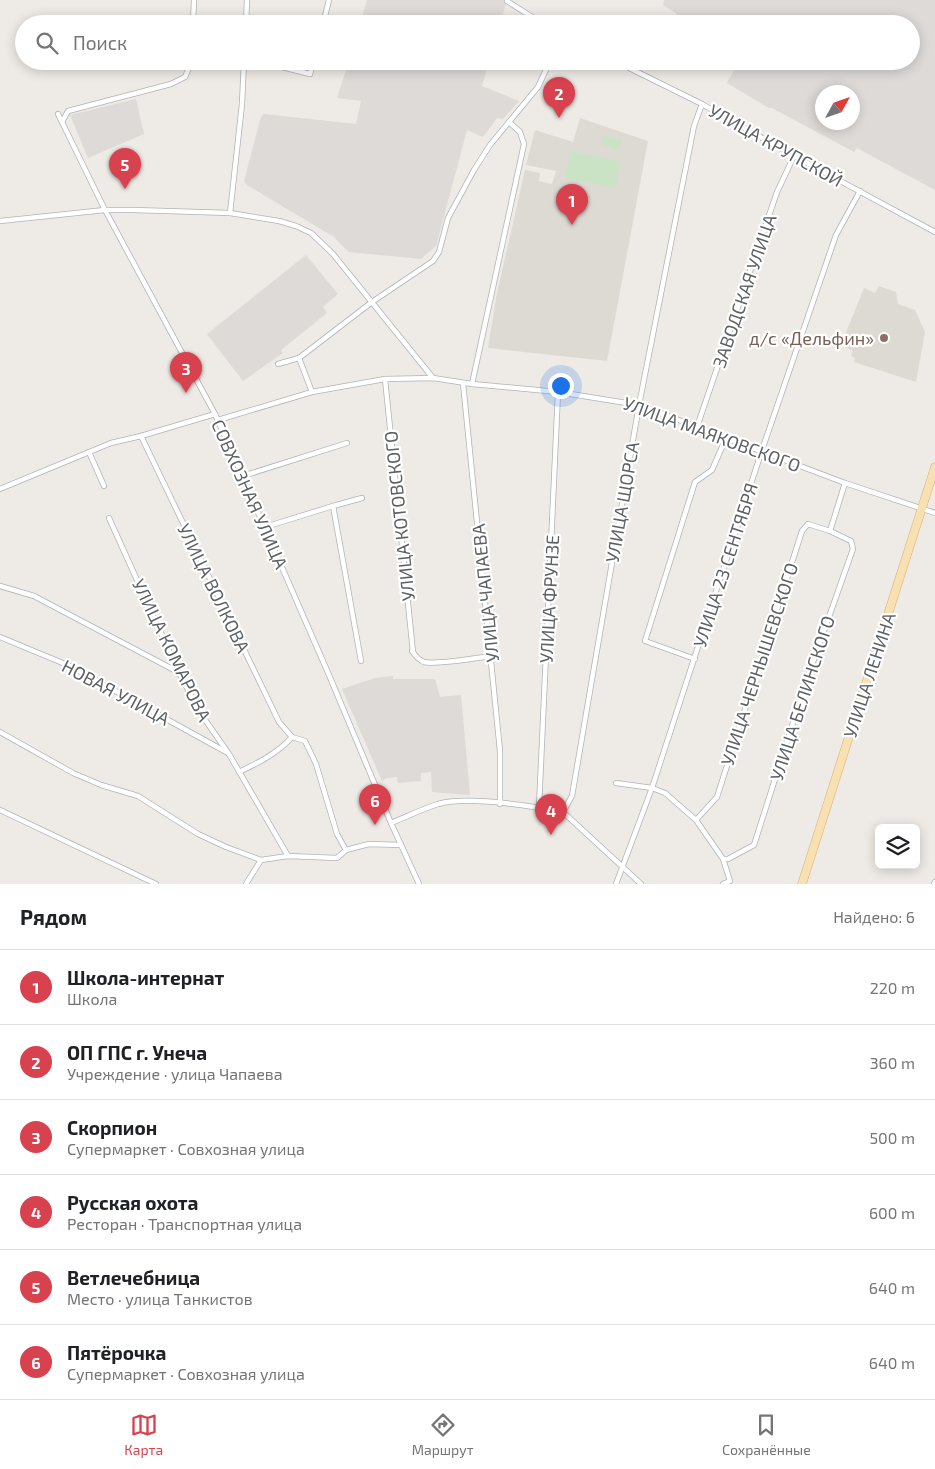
<!DOCTYPE html>
<html lang="ru">
<head>
<meta charset="utf-8">
<style>
  body { margin:0; font-family:"Exo 2",sans-serif; background:#f2f2f2; color:#202124 }
  .controls { position:absolute; right:15px; bottom:15px; display:grid; overflow:hidden; border-radius:8px; box-shadow:0 2px 12px #0003 }
  .controls button { width:45px; height:45px; display:grid; place-items:center; padding:0; border:0; border-bottom:1px solid #e0e0e0; background:#fff; color:#202124; font:25px sans-serif }
  .compass { position:absolute; left:815px; top:85px; width:45px; height:45px; border-radius:50%; background:#fff; box-shadow:0 2px 12px #0003; rotate:50deg }
  .you { position:absolute; left:560px; top:385px; width:18px; height:18px; margin:-12px; border:4px solid #fff; border-radius:50%; background:#1a73e8; box-shadow:0 0 0 8px #1a73e833 }
  .badge { display:grid; place-items:center; width:32px; height:32px; border-radius:50%; background:#d8414e; color:#fff; font-size:16px; font-weight:700 }
  .pin { position:absolute; translate:-50% -41px; filter:drop-shadow(0 1px 2px #0008) }
  .pin::after { content:''; position:absolute; top:26px; width:18px; height:15px; background:inherit; clip-path:polygon(0 0,100% 0,50% 100%) }
  .list { margin:0; padding:0; list-style:none }
  h2 { display:flex; justify-content:space-between; align-items:center; height:65px; margin:0; padding:0 20px; font-size:21px }
  h2 small { font-size:16px; font-weight:400; color:#757577 }
  .list li { display:grid; grid-template-columns:32px 1fr auto; gap:15px; align-items:center; box-sizing:border-box; height:75px; padding:0 20px; border-top:1px solid #e0e0e0 }
  .list b { display:block; font-size:19px; white-space:nowrap }
  .list p { margin:0; font-size:16px; white-space:nowrap; color:#757577 }
  .list em { font-size:16px; font-style:normal; color:#757577 }
  .icon { flex:none; width:28px; height:28px; fill:none; stroke:currentColor; stroke-width:2; stroke-linecap:round; stroke-linejoin:round }
  .map { position:relative; flex:none; width:935px; height:884px; overflow:hidden }
  .search { position:absolute; background:#fff; box-shadow:0 2px 12px #0003; left:15px; right:15px; top:15px; height:55px; display:flex; align-items:center; gap:12px; box-sizing:border-box; padding:0 18px; border-radius:28px; color:#757577; font-size:19px }
  .sheet { height:515px; background:#fff }
  nav { display:flex; justify-content:space-around; align-items:center; box-sizing:border-box; height:70px; border-top:1px solid #e0e0e0; background:#fff; font-size:14px; color:#757577 }
  nav a { display:grid; justify-items:center; gap:2px }
  nav .on { color:#d8414e }
  .map>svg:first-child { display:block }
  .industrial { fill:#dddad7; fill-rule:evenodd }
  .education { fill:#dddad4 }
  .green { fill:#c9e3c4 }
  .lines { fill:none; stroke-linecap:round; stroke-linejoin:round }
  .minor-casing { stroke:#b0b3b6; stroke-width:6 }
  .primary-casing { stroke:#e3ad69; stroke-width:9 }
  .minor { stroke:#fff; stroke-width:4.5 }
  .primary { stroke:#f7e0b1; stroke-width:8 }
  .education-dot { fill:#8d6e63; stroke:#fff; stroke-width:2 }
  .labels { text-anchor:middle; dominant-baseline:central; stroke-width:4.5; stroke-linejoin:round; paint-order:stroke }
  .street-label { font-size:18px; fill:#5d6164; stroke:#fff }
  .education-label { font-size:18px; fill:#785e54; stroke:#fff; text-anchor:end }
</style>
</head>
<body>
<div class="map">
<svg width="935" height="884" viewBox="0 0 935 884">
  <rect width="100%" height="100%" fill="#eeeae5"/>
  <g class="industrial">
    <path d="M367,0H507L500,24H360Z"/>
    <path d="M664,0H935V190L857,148L854,152L772,108H769L727,83L739,61H911V24H735L731,22L729,24H671L677,14L663,5ZM822,92H852V122H822Z"/>
    <path d="M349,61H489L482,86L519,101L503,119L497,118L483,137L467,130L436,246L421,259L349,252L334,237L247,185L244,181L261,117L264,114L356,124L361,101L337,98Z"/>
    <path d="M136,99L144,134L88,158L70,115Z"/>
    <path d="M306,255L338,294L323,307L327,313L281,350L283,353L243,381L207,334Z"/>
    <path d="M393,676V679H435L440,697L461,695L470,795L432,792L431,772L421,773V781L398,783L397,777L386,778L382,781L342,689L375,678Z"/>
  </g>
  <g class="education">
    <path d="M580,118L648,141L607,361L488,348L496,298L525,170L540,173L539,181L552,184L556,171L526,165L535,130L573,142Z"/>
    <path d="M879,286L896,292L898,304L915,310L925,332L916,382L854,362L855,358L851,356L853,351L841,345L864,288L875,293Z"/>
  </g>
  <g class="green">
    <path d="M604,135L622,140L619,150L602,144Z"/>
    <path d="M571,151L620,162L615,188L565,178Z"/>
  </g>
  <g class="lines">
    <g class="minor-casing">
      <g id="minor">
        <path d="M507,1L543,24"/>
        <path d="M193,24L194,0"/>
        <path d="M246,24L247,0"/>
        <path d="M323,24L329,0"/>
        <path d="M615,61L702,104L794,156L935,232"/>
        <path d="M244,62L274,65L310,74L314,61"/>
        <path d="M58,114L105,210L215,414L329,675L391,823L419,884"/>
        <path d="M62,122L68,111L171,84L185,77L192,61"/>
        <path d="M230,213L242,104L244,61"/>
        <path d="M0,221L105,210H134L230,213L279,221L296,226L311,233L333,254L433,378"/>
        <path d="M278,364L299,358"/>
        <path d="M385,379L413,652"/>
        <path d="M463,383L500,751V804"/>
        <path d="M472,384L524,144L520,132L509,122"/>
        <path d="M312,392L299,358L372,302L433,261L439,252L448,218L474,170L490,145L538,87L550,61"/>
        <path d="M218,420L312,392L385,379L433,378L472,384L558,392L639,405L845,483L935,513"/>
        <path d="M697,427L777,192L794,156"/>
        <path d="M141,436L279,722L292,737"/>
        <path d="M89,452L104,486"/>
        <path d="M243,476L347,443"/>
        <path d="M0,489L111,443L141,436L215,414"/>
        <path d="M333,506L362,498"/>
        <path d="M109,518L179,673L201,714L229,754L288,856"/>
        <path d="M265,527L333,506L361,661"/>
        <path d="M830,531L845,483"/>
        <path d="M0,586L34,596L178,672"/>
        <path d="M0,637L70,666L228,753"/>
        <path d="M412,651C415,655 418,660 424,662C435,665 477,658 491,656"/>
        <path d="M695,659L645,641L695,482L712,470L726,438"/>
        <path d="M0,732L73,773L101,785L138,796L198,834L226,847L261,860L288,856L337,858L346,850L369,844L401,845"/>
        <path d="M292,737L305,741L316,764L337,834L346,850"/>
        <path d="M239,772C258,763 278,753 292,737"/>
        <path d="M616,783L652,788L665,793L696,820L723,859L730,881L723,884"/>
        <path d="M539,807L558,392"/>
        <path d="M0,810L156,884"/>
        <path d="M563,812L572,796L639,405L694,126L702,104"/>
        <path d="M563,812L641,884"/>
        <path d="M696,820L717,797L802,531L808,524L830,531L851,541L853,549L807,679L754,845L728,859H723"/>
        <path d="M391,823C406,817 422,809 438,804C468,796 531,806 563,812"/>
        <path d="M246,884L261,860"/>
        <path d="M616,884L652,788L762,450L836,235L860,191"/>
        <path d="M934,884L935,882"/>
      </g>
    </g>
    <g class="primary-casing">
      <path id="primary" d="M802,884L935,467"/>
    </g>
    <use href="#minor" class="minor"/>
    <use href="#primary" class="primary"/>
  </g>
  <circle class="education-dot" cx="884" cy="338" r="5"/>
  <g class="labels">
    <g class="street-label">
      <text transform="translate(776 145) rotate(29)">УЛИЦА КРУПСКОЙ</text>
      <text transform="translate(744 291) rotate(-71)">ЗАВОДСКАЯ УЛИЦА</text>
      <text transform="translate(712 434) rotate(20)">УЛИЦА МАЯКОВСКОГО</text>
      <text transform="translate(250 494) rotate(66)">СОВХОЗНАЯ УЛИЦА</text>
      <text transform="translate(622 502) rotate(-80)">УЛИЦА ЩОРСА</text>
      <text transform="translate(399 516) rotate(-96)">УЛИЦА КОТОВСКОГО</text>
      <text transform="translate(725 565) rotate(-72)">УЛИЦА 23 СЕНТЯБРЯ</text>
      <text transform="translate(214 588) rotate(64)">УЛИЦА ВОЛКОВА</text>
      <text transform="translate(485 593) rotate(-96)">УЛИЦА ЧАПАЕВА</text>
      <text transform="translate(549 599) rotate(-87)">УЛИЦА ФРУНЗЕ</text>
      <text transform="translate(172 650) rotate(64)">УЛИЦА КОМАРОВА</text>
      <text transform="translate(759 664) rotate(-72)">УЛИЦА ЧЕРНЫШЕВСКОГО</text>
      <text transform="translate(869 675) rotate(-72)">УЛИЦА ЛЕНИНА</text>
      <text transform="translate(116 692) rotate(28)">НОВАЯ УЛИЦА</text>
      <text transform="translate(802 698) rotate(-72)">УЛИЦА БЕЛИНСКОГО</text>
    </g>
    <g class="education-label">
      <text x="874" y="338">д/с «Дельфин»</text>
    </g>
  </g>
</svg>
<div class="controls">
<button><svg class="icon" aria-label="layers" viewBox="0 0 24 24"><path d="M12 4l9 5-9 5-9-5zM3 14l9 5 9-5"/></svg></button>
</div>
<svg class="compass" viewBox="-18 -18 36 36"><path d="M0-13l5 13h-10z" fill="#e53935"/><path d="M0 13l5-13h-10z" fill="#757577"/></svg>
<div class="you"></div>
<div class="pin badge" style="left:572px;top:225px">1</div>
<div class="pin badge" style="left:559px;top:118px">2</div>
<div class="pin badge" style="left:186px;top:393px">3</div>
<div class="pin badge" style="left:551px;top:835px">4</div>
<div class="pin badge" style="left:125px;top:189px">5</div>
<div class="pin badge" style="left:375px;top:825px">6</div>
<div class="search"><svg class="icon" aria-label="search" viewBox="0 0 24 24"><circle cx="10" cy="10" r="6"/><path d="M15 15l6 6"/></svg>Поиск</div>
</div>
<section class="sheet">
<h2>Рядом<small>Найдено: 6</small></h2>
<ul class="list">
<li><span class="badge">1</span><div><b>Школа-интернат</b><p>Школа</p></div><em>220 m</em></li>
<li><span class="badge">2</span><div><b>ОП ГПС г. Унеча</b><p>Учреждение · улица Чапаева</p></div><em>360 m</em></li>
<li><span class="badge">3</span><div><b>Скорпион</b><p>Супермаркет · Совхозная улица</p></div><em>500 m</em></li>
<li><span class="badge">4</span><div><b>Русская охота</b><p>Ресторан · Транспортная улица</p></div><em>600 m</em></li>
<li><span class="badge">5</span><div><b>Ветлечебница</b><p>Место · улица Танкистов</p></div><em>640 m</em></li>
<li><span class="badge">6</span><div><b>Пятёрочка</b><p>Супермаркет · Совхозная улица</p></div><em>640 m</em></li>
</ul>
</section>
<nav>
<a class="on"><svg class="icon" aria-label="map" viewBox="0 0 24 24"><path d="M3 6l6-2 6 2 6-2v14l-6 2-6-2-6 2zM9 4v14M15 6v14"/></svg>Карта</a>
<a><svg class="icon" aria-label="directions" viewBox="0 0 24 24"><path d="M12 3l9 9-9 9-9-9zM9 14v-3h6M13 9l2 2-2 2"/></svg>Маршрут</a>
<a><svg class="icon" aria-label="saved" viewBox="0 0 24 24"><path d="M7 4h10v16l-5-4-5 4z"/></svg>Сохранённые</a>
</nav>
</body>
</html>
